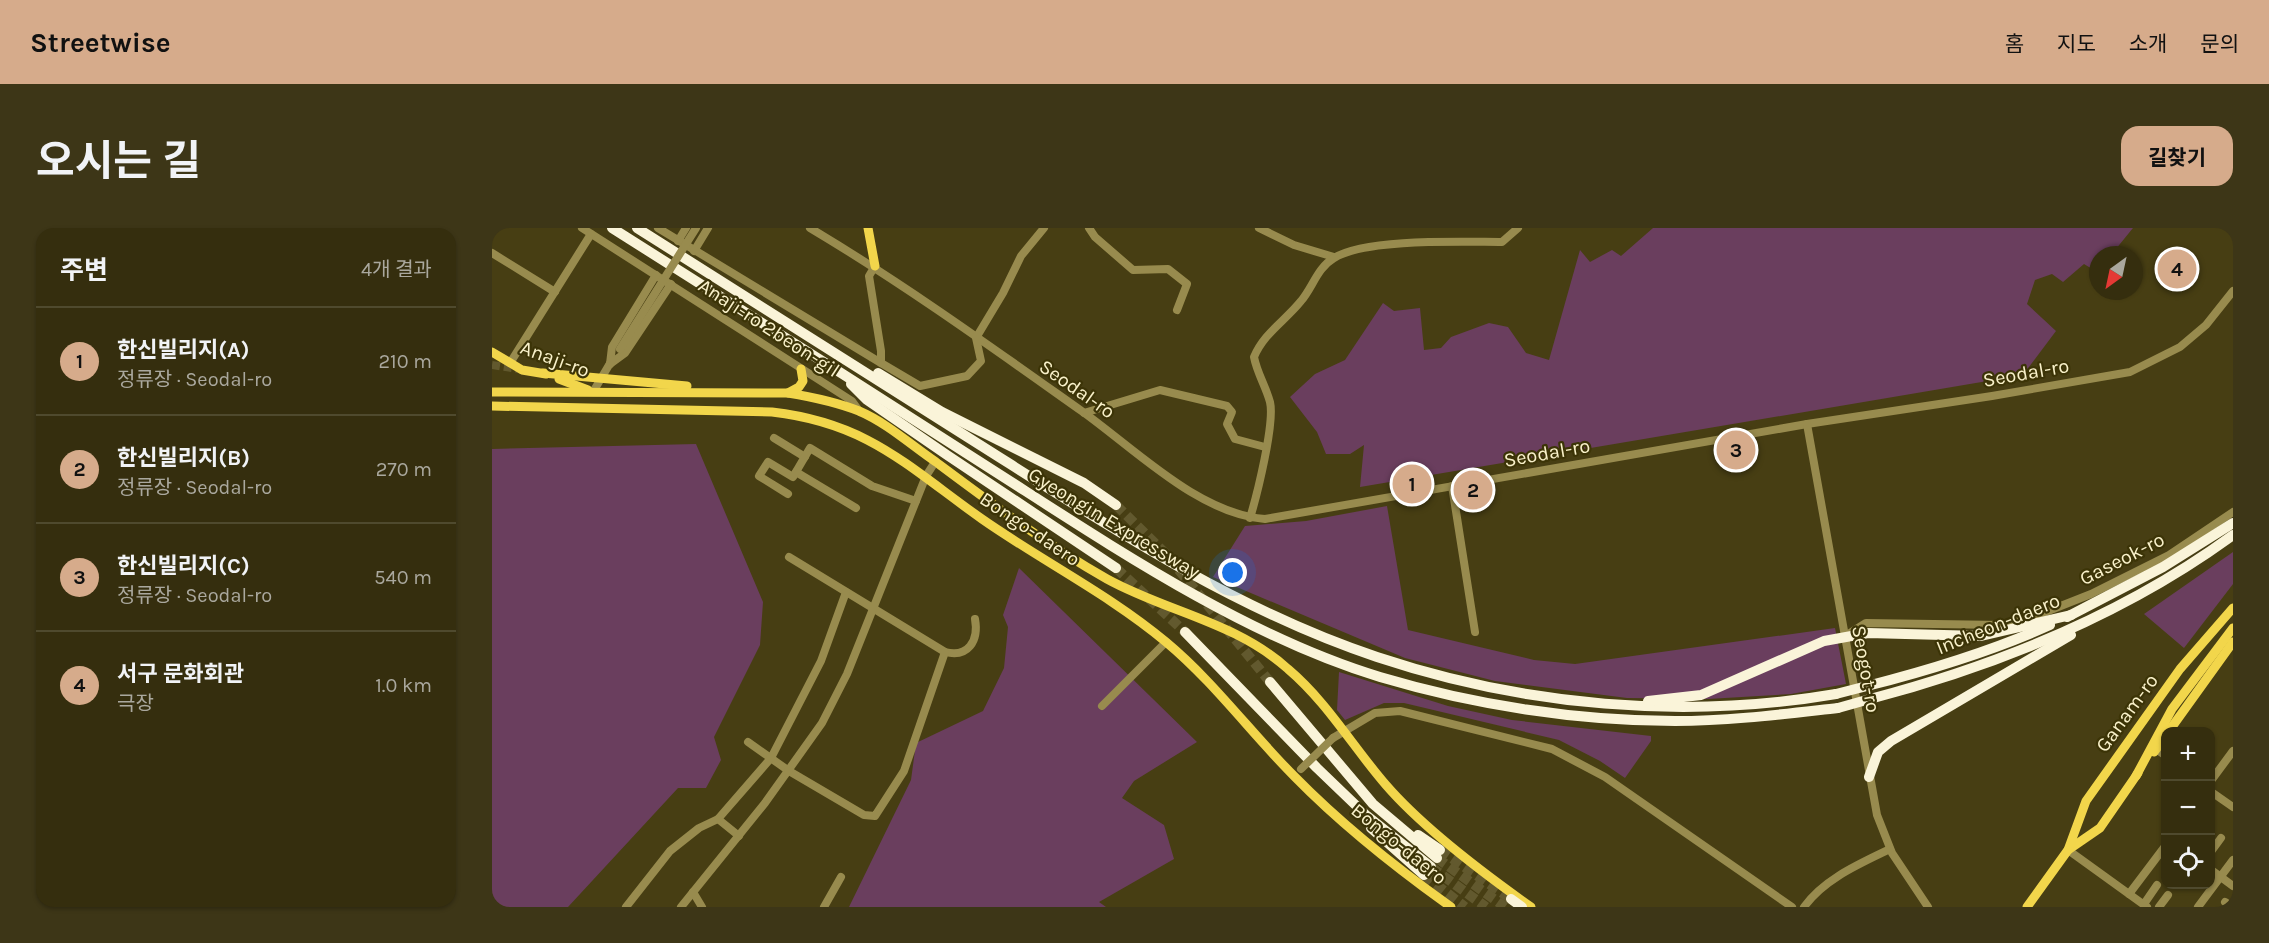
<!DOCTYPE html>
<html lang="ko">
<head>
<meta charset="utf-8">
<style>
  body { margin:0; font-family:Karla,"Noto Sans KR",sans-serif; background:#3d3617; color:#f1f3f6 }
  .controls { position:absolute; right:18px; bottom:18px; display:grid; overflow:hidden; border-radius:12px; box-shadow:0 2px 4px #0004 }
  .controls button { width:54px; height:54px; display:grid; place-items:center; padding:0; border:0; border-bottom:2px solid #4f4a2e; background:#352e0e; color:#f1f3f6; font:30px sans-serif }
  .compass { position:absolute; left:1597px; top:18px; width:54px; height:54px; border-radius:50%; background:#352e0e; box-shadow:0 2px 4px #0004; rotate:213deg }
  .you { position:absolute; left:741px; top:345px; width:21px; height:21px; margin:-15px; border:4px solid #fff; border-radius:50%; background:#1a73e8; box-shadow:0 0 0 9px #1a73e833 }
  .badge { display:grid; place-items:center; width:39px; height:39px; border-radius:50%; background:#d6ab8b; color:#111; font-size:20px; font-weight:700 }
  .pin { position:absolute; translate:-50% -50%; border:3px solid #fff; box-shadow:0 2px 6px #0006 }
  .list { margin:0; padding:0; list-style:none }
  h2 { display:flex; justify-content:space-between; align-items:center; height:78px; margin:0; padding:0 24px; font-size:26px }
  h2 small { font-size:20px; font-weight:400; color:#aaa89e }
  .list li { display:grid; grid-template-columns:39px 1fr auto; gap:18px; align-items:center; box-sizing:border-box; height:108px; padding:0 24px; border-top:2px solid #4f4a2e }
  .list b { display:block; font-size:22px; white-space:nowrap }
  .list p { margin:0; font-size:20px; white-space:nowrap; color:#aaa89e }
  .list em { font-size:20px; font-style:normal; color:#aaa89e }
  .icon { flex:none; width:33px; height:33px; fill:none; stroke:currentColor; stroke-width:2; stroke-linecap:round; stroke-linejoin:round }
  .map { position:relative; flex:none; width:1741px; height:679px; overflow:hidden; border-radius:18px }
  header { display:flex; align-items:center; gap:36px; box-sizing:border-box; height:84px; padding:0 30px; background:#d6ab8b; color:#111 }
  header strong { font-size:28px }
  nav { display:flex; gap:33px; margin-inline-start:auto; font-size:21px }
  .intro { display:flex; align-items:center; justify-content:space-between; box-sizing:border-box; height:144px; padding:0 36px }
  h1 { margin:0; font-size:42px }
  .button { padding:15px 27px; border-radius:18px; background:#d6ab8b; color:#111; font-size:21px; font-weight:700 }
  main { display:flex; gap:36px; padding:0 36px }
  aside { flex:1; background:#352e0e; border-radius:18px; box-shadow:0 2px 4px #0004 }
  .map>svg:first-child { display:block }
  .green { fill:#6a3e5e }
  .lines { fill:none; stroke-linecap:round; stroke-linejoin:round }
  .minor-tunnel { stroke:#62592e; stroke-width:8; stroke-dasharray:8 4; stroke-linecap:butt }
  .highway-tunnel { stroke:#62592e; stroke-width:10; stroke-dasharray:10 5; stroke-linecap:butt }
  .minor { stroke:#988b4e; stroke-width:8 }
  .major { stroke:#f2d64b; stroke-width:9 }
  .highway { stroke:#faf4d9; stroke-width:10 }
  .minor-bridge { stroke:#988b4e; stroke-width:8 }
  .highway-bridge { stroke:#faf4d9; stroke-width:10 }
  .labels { text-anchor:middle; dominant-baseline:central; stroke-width:4.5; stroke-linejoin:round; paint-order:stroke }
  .street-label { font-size:20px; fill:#f9f1ca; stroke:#3c3407 }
</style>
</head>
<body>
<header>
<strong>Streetwise</strong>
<nav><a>홈</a><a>지도</a><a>소개</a><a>문의</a></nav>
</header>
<div class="intro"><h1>오시는 길</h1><a class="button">길찾기</a></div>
<main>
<aside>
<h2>주변<small>4개 결과</small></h2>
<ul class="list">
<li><span class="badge">1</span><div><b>한신빌리지(A)</b><p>정류장 · Seodal-ro</p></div><em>210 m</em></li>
<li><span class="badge">2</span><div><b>한신빌리지(B)</b><p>정류장 · Seodal-ro</p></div><em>270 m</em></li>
<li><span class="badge">3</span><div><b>한신빌리지(C)</b><p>정류장 · Seodal-ro</p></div><em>540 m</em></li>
<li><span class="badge">4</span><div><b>서구 문화회관</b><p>극장</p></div><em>1.0 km</em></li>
</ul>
</aside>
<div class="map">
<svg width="1741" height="679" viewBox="0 0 1741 679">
  <rect width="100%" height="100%" fill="#473e13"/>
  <g class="green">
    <path d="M1161,0H1641L1619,27H1606L1605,44L1592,36L1571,54L1560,46L1543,52L1535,76L1564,103L1531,147L868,259L872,217L858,226H834L825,204L798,169L823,146L853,132L891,75L902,83L928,80L932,122L949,120L959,109L997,95L1016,99L1034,125L1057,132L1088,22L1098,34L1120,22L1129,28Z"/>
    <path d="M204,216L271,374L268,417L222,509L229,532L214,560H186L76,679H0V221Z"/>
    <path d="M895,278L916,402L1042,432L1083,436L1343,400L1354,456L1299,466L1216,471L1135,470L1003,453L913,430L721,349L753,298L814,293Z"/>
    <path d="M1741,324V356L1692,420L1652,386Z"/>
    <path d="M527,340L705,514L642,553L630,570L672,597L682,631L607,674L614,679H357L419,552L424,515L491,483L512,440L516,399L511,387Z"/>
    <path d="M847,444L956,478L1020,492L1159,508V513L1133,550L1108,533L1067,512L912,475H892L853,492L845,482Z"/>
  </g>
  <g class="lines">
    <path class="minor-tunnel" d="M0,137L26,141"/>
    <g class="highway-tunnel">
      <path d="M624,277L674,326L778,454"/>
      <path d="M624,340L693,404"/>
      <path d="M948,622L1019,671"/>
      <path d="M945,630L1013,679"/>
      <path d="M939,639L994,679"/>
      <path d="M932,647L973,679"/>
    </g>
    <g class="minor">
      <path d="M90,0L360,173L368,184"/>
      <path d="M166,0L389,135V123L377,48L383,38"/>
      <path d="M318,0C412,56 502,121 591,184C644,222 707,286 773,291L1315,196L1500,168L1638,144L1688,119L1714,97L1741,63"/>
      <path d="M597,0L603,9L641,42L676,41L695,56L685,82"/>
      <path d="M767,0L802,17L842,29"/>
      <path d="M186,13L194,0"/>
      <path d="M202,23L216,0"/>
      <path d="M0,25L63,64"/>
      <path d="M18,135L99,6"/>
      <path d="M389,135L428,158L475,148L489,133L484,110L511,65L529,28L552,0"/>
      <path d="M118,136L120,119L164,47"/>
      <path d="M118,136L133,125L179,56"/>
      <path d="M101,164L120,132"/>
      <path d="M592,185L668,162L735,178L740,184L735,196L743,211L773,219"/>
      <path d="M1315,196L1385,587L1400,625L1436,679"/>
      <path d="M282,210L313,229"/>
      <path d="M304,244L364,280"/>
      <path d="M960,258L983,404"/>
      <path d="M296,266L267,248L276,234L301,249L318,220L380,258L424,273"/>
      <path d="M758,290C765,267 783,195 778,174C774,159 765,145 762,129C772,105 793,93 809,73C821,59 825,40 842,30C874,10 971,14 1010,14L1026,0"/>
      <path d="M297,329L453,424C476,430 487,413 483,391"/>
      <path d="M1355,407L1374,395L1510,397L1536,391L1599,366L1677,327L1741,284"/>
      <path d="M610,478L674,414"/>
      <path d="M841,510L883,485L908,483L1060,521L1113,549L1300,679"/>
      <path d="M256,514L297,543L372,587L383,588L412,543L453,424"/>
      <path d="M1664,521L1674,528"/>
      <path d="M1718,554L1741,523"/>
      <path d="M1718,563L1741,579"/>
      <path d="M226,591L247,608"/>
      <path d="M1576,622L1655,679"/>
      <path d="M1718,625L1729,610"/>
      <path d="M1718,641L1741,658"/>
      <path d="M201,664L210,679"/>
      <path d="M1637,666L1674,617"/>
      <path d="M1733,674L1741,679"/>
      <path d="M1652,676L1665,657"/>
      <path d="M134,679L178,623L207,600L226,591L279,530L329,433L354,364"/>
      <path d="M189,679L273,575L330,495L355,446L434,248L443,234"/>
      <path d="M332,679L349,649"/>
      <path d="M1312,679C1332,651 1367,636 1398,621"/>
      <path d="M1667,679L1676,667"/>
      <path d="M1706,679L1741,632"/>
    </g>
    <g class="major">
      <path d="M376,0L383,38"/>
      <path d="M0,124L30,142L54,146"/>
      <path d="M51,145L195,158"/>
      <path d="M67,151L96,162"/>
      <path d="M0,164L296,165C320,169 344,174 367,183C395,195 419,217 444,234C499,275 555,317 615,351C675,384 744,394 796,441C835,474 861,519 894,557C932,601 991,645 1039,679"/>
      <path d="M296,165L307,159L311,153L309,141"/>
      <path d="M0,178L280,184C376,195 415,238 490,291C550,333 618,367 674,414C722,454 759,505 803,549C851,598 903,639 959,679"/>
      <path d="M1677,503L1741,414"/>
      <path d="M1662,524L1674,508"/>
      <path d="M1644,548L1680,481L1741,400"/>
      <path d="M1576,622L1608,600L1646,545"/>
      <path d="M1535,679L1576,622L1594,573L1688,441L1741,380"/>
    </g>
    <g class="highway">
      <path d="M120,0C247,80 373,160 499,241C618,317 752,408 888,449C982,477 1085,493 1183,493C1238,493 1292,486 1346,480"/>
      <path d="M145,0C259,72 373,145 488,217C613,296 743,382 885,429C1032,478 1192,492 1344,466"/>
      <path d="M386,145L450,184L592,255L624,277"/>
      <path d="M359,156L375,172L455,227L624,340"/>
      <path d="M1575,389L1671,339L1741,295"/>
      <path d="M693,404L825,540L875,588L939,639"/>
      <path d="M778,454L881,576L945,630"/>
      <path d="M1375,458C1438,442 1498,424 1558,397"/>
      <path d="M1378,471C1507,437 1633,386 1741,307"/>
      <path d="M1156,473L1209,467L1332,413L1376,405L1489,408L1579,387"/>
      <path d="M1377,549L1386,524L1399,513L1579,407"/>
      <path d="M879,600L932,647"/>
      <path d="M926,607L948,622"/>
      <path d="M1019,671L1030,679"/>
    </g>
    <g class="minor-bridge">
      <path d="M128,121L204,0"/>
      <path d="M809,541L841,510"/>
    </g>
    <g class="highway-bridge">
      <path d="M1344,466L1375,458"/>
      <path d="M1346,480L1378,471"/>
    </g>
  </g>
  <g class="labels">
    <g class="street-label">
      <text transform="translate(277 100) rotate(33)">Anaji-ro 2beon-gil</text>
      <text transform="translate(63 131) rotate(20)">Anaji-ro</text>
      <text transform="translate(1534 145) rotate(-10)">Seodal-ro</text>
      <text transform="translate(585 161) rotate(35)">Seodal-ro</text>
      <text transform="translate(1055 225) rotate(-10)">Seodal-ro</text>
      <text transform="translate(622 295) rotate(31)">Gyeongin Expressway</text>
      <text transform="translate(538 301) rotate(34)">Bongo-daero</text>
      <text transform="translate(1630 331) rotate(-27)">Gaseok-ro</text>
      <text transform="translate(1506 396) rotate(-22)">Incheon-daero</text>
      <text transform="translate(1374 441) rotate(80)">Seogot-ro</text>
      <text transform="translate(1635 485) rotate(-54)">Ganam-ro</text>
      <text transform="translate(907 616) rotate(39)">Bongo-daero</text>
    </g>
  </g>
</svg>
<div class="controls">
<button>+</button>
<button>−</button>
<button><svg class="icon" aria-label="locate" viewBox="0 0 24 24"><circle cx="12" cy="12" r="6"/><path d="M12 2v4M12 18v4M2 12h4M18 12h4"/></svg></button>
</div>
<svg class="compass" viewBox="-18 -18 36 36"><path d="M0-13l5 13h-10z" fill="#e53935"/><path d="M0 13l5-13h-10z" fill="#aaa89e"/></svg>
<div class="you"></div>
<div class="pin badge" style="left:920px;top:256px">1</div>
<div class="pin badge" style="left:981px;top:262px">2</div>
<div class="pin badge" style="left:1244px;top:222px">3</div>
<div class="pin badge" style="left:1685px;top:41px">4</div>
</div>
</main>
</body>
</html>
